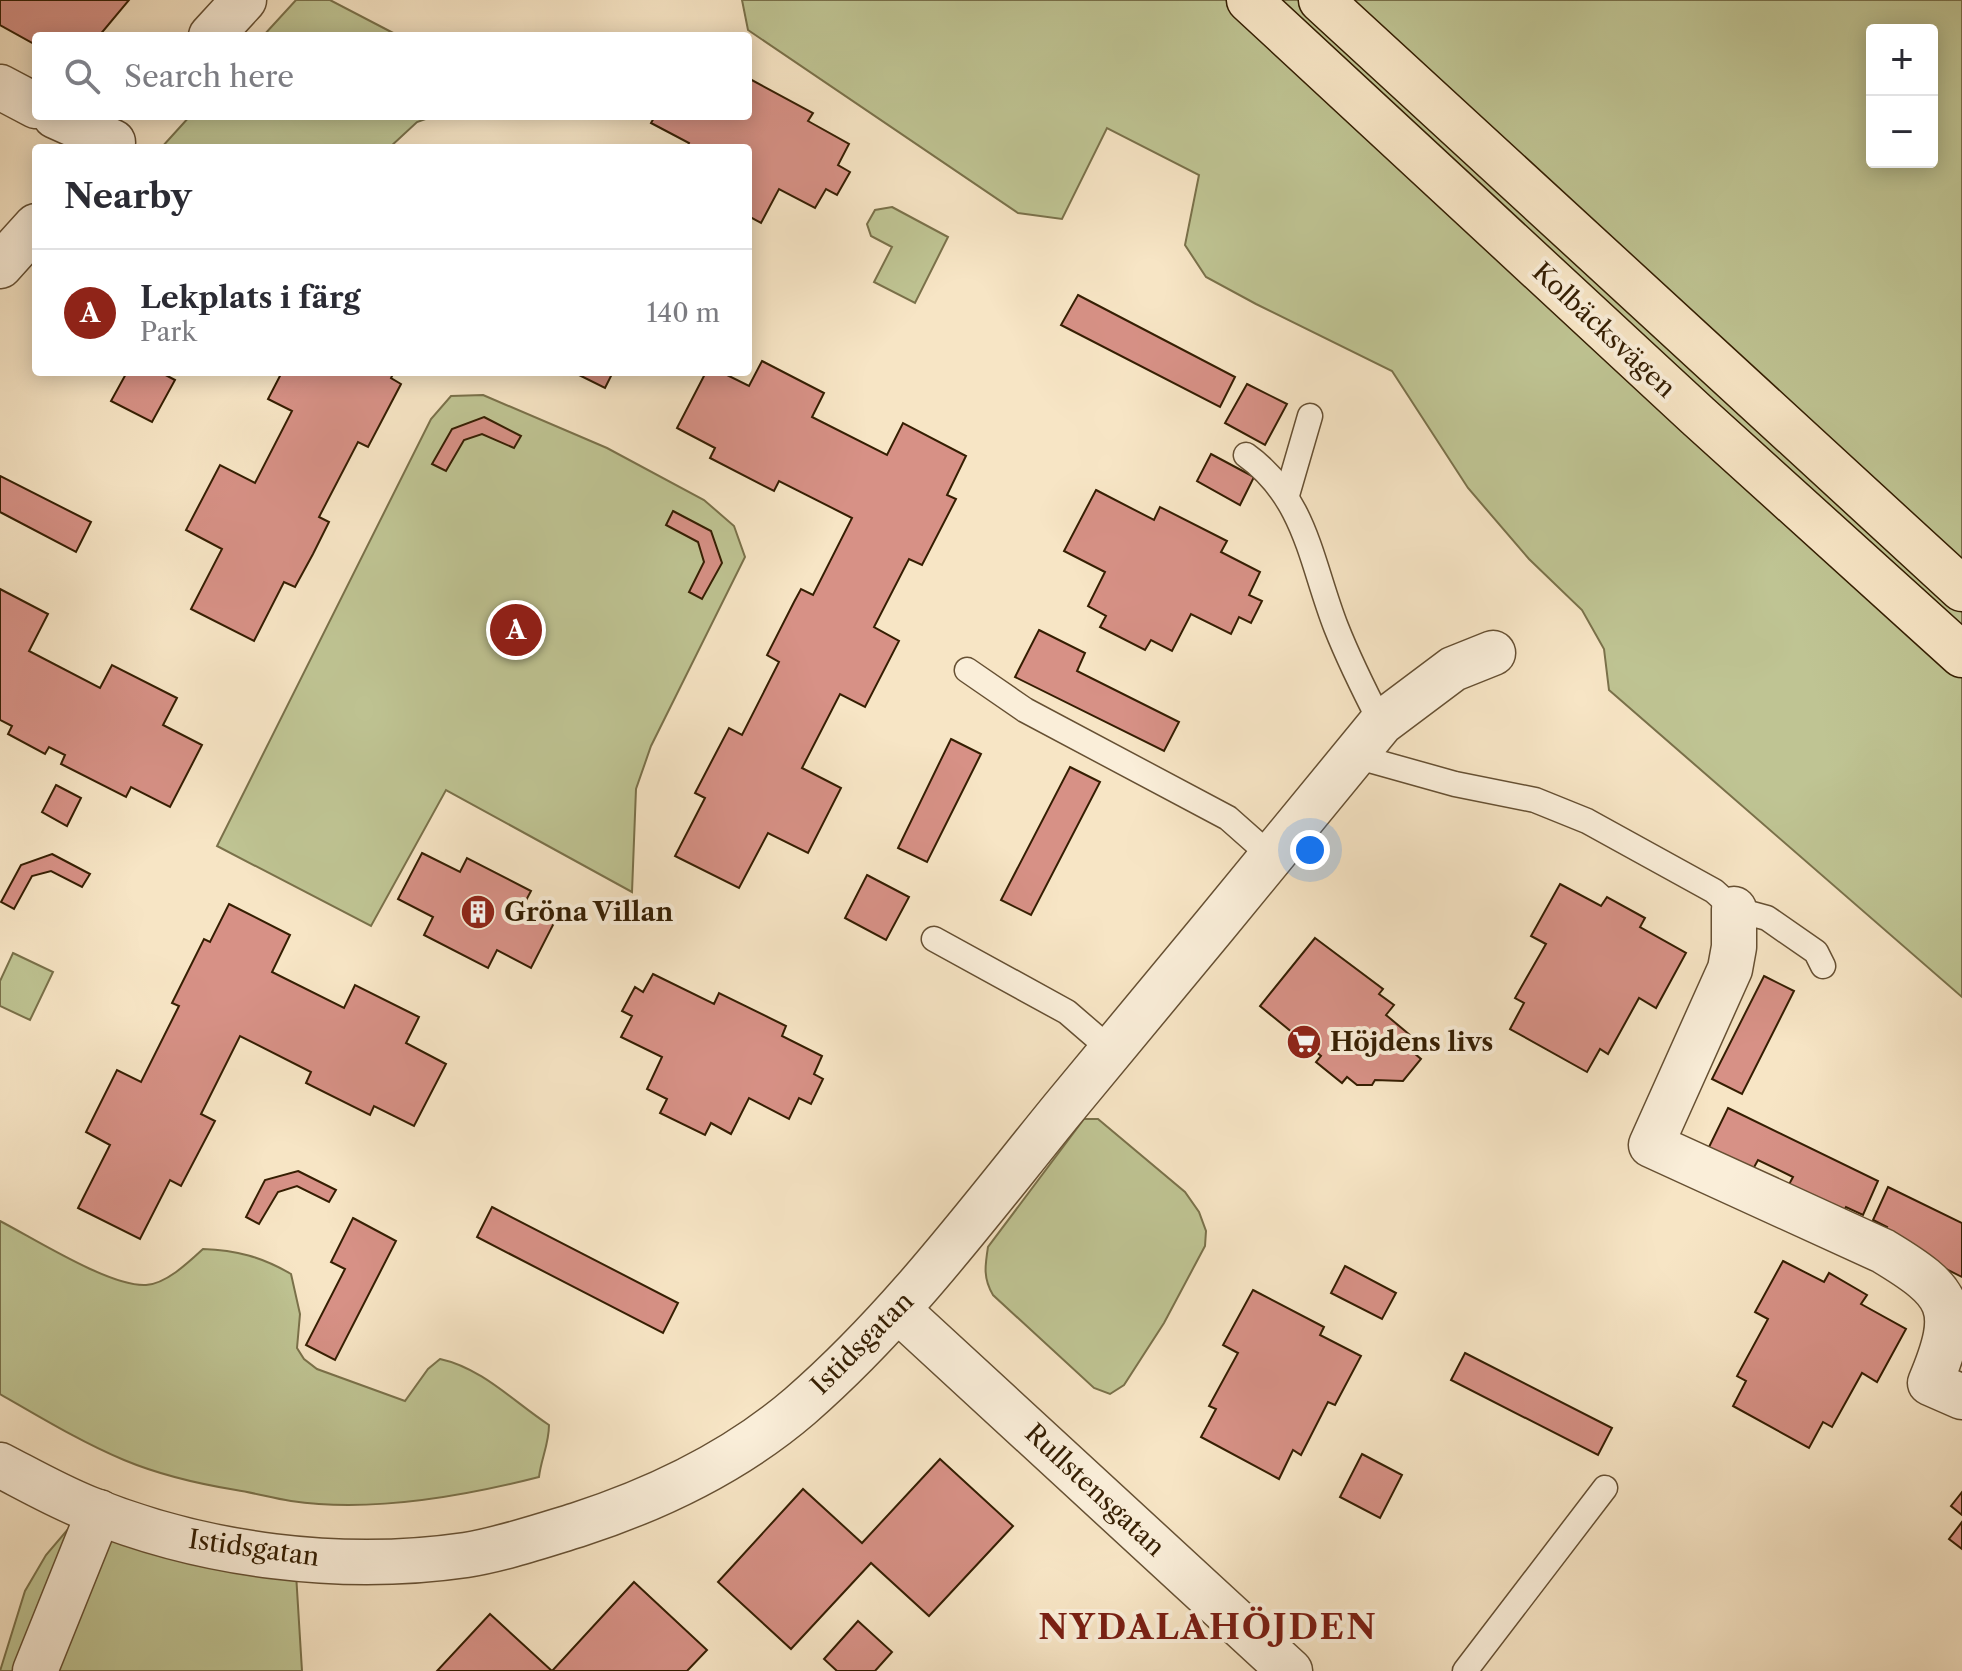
<!DOCTYPE html>
<html lang="en">
<head>
<meta charset="utf-8">
<style>
  body { margin:0; font-family:"Libre Caslon Text",serif; background:#f2f2f3; color:#2b2b33 }
  .controls { position:absolute; right:24px; top:24px; display:grid; overflow:hidden; border-radius:8px; box-shadow:0 4px 20px #0003 }
  .controls button { width:72px; height:72px; display:grid; place-items:center; padding:0; border:0; border-bottom:2px solid #e1e1e2; background:#fff; color:#2b2b33; font:40px sans-serif }
  .you { position:absolute; left:1310px; top:850px; width:28px; height:28px; margin:-20px; border:6px solid #fff; border-radius:50%; background:#1a73e8; box-shadow:0 0 0 12px #1a73e833 }
  .badge { display:grid; place-items:center; width:52px; height:52px; border-radius:50%; background:#8f2418; color:#fff; font-size:26px; font-weight:700 }
  .pin { position:absolute; translate:-50% -50%; border:4px solid #fff; box-shadow:0 2px 8px #0006 }
  .list { margin:0; padding:0; list-style:none }
  h2 { display:flex; justify-content:space-between; align-items:center; height:104px; margin:0; padding:0 32px; font-size:34px }
  h2 small { font-size:26px; font-weight:400; color:#7c7c81 }
  .list li { display:grid; grid-template-columns:52px 1fr auto; gap:24px; align-items:center; box-sizing:border-box; height:128px; padding:0 32px; border-top:2px solid #e1e1e2 }
  .list b { display:block; font-size:30px; white-space:nowrap }
  .list p { margin:0; font-size:26px; white-space:nowrap; color:#7c7c81 }
  .list em { font-size:26px; font-style:normal; color:#7c7c81 }
  .icon { flex:none; width:44px; height:44px; fill:none; stroke:currentColor; stroke-width:2; stroke-linecap:round; stroke-linejoin:round }
  .map { position:relative; flex:none; width:1962px; height:1671px; overflow:hidden }
  .search { position:absolute; background:#fff; box-shadow:0 4px 20px #0003; left:32px; top:32px; width:720px; height:88px; display:flex; align-items:center; gap:20px; box-sizing:border-box; padding:0 28px; border-radius:8px; color:#7c7c81; font-size:30px }
  .panel { position:absolute; background:#fff; box-shadow:0 4px 20px #0003; left:32px; top:144px; width:720px; height:232px; border-radius:8px }
  .map>svg:first-child { display:block }
  .green { fill:#bfc493; stroke:#7a714a; stroke-width:2; fill-rule:evenodd }
  .building { fill:#d79186; stroke:#351e02; stroke-width:2 }
  .lines { fill:none; stroke-linecap:round; stroke-linejoin:round }
  .lane-casing { stroke:#665033; stroke-width:27 }
  .street-casing { stroke:#665033; stroke-width:47 }
  .highway-casing { stroke:#351e02; stroke-width:47 }
  .lane { stroke:#faeed9; stroke-width:24 }
  .street { stroke:#faeed9; stroke-width:44 }
  .highway { stroke:#f7e5c5; stroke-width:44 }
  .labels { text-anchor:middle; dominant-baseline:central; stroke-width:8; stroke-linejoin:round; paint-order:stroke }
  .street-label { font-size:26px; fill:#351e02; stroke:#faeed9 }
  .poi-label { font-size:26px; font-weight:bold; fill:#351e02; stroke:#faeed9; text-anchor:start }
  .district-label { font-size:34px; font-weight:bold; letter-spacing:2px; fill:#7a1f14; stroke:#faeed9 }
</style>
</head>
<body>
<div class="map">
<svg width="1962" height="1671" viewBox="0 0 1962 1671">
  <rect width="100%" height="100%" fill="#f7e5c5"/>
  <filter id="stains"><feTurbulence type="fractalNoise" baseFrequency=".0025" numOctaves="4"/><feColorMatrix values="0 0 0 0 .2 0 0 0 0 .09 0 0 0 0 .02 0 0 0 .5 -.17"/></filter>
  <radialGradient id="worn" r=".72"><stop offset=".6" stop-color="#630" stop-opacity="0"/><stop offset="1" stop-color="#630" stop-opacity=".3"/></radialGradient>
  <g class="green">
    <path d="M296,0H330L399,36H263Z"/>
    <path d="M742,0H1962V997L1609,690L1604,649L1582,610L1529,559L1468,488L1392,371L1256,304L1206,277L1185,245L1199,175L1107,128L1062,219L1018,213L748,30ZM1872,30H1932V162H1872Z"/>
    <path d="M190,116H434L417,122L389,148H161Z"/>
    <path d="M892,207L948,237L915,303L874,282L892,247L871,236L867,224L875,210Z"/>
    <path d="M483,395L607,448L704,500L734,526L745,557L651,746L636,789L632,892L446,790L371,926L217,846L431,419L451,396Z"/>
    <path d="M13,953L53,972L30,1020L0,1006V981Z"/>
    <path d="M1084,1119H1098L1185,1192L1199,1212L1206,1231L1205,1246L1164,1323L1124,1385L1110,1394L1094,1388L993,1295C983,1278 985,1266 988,1247Z"/>
    <path d="M0,1221C33,1238 110,1287 146,1285C166,1284 189,1262 203,1249C236,1250 262,1257 291,1274L300,1314L297,1348L304,1359L317,1369L405,1401L428,1369L440,1359C482,1368 514,1402 549,1425C549,1444 541,1459 539,1477C461,1497 371,1513 291,1501C272,1498 255,1493 236,1490C199,1484 160,1475 124,1460C81,1442 40,1417 0,1394Z"/>
    <path d="M86,1508L295,1557L302,1671H0L25,1591L46,1555Z"/>
  </g>
  <g class="building">
    <path d="M0,0H129L99,36H36V45L0,25Z"/>
    <path d="M748,78L813,113L808,121L849,144L838,165L850,172L837,195L826,189L815,208L779,189L761,223L748,216V148H687L689,143L651,123L655,116H748Z"/>
    <path d="M1078,295L1235,377L1220,407L1061,325Z"/>
    <path d="M762,361L824,393L812,417L887,455L903,423L966,456L947,495L956,499L922,565L909,559L874,627L899,641L865,707L840,694L802,768L841,788L808,853L768,833L739,888L675,856L705,798L695,793L729,728L742,735L779,662L767,655L794,602L801,589L813,595L852,518L779,481L774,491L710,458L715,448L677,428L706,372H721L749,386Z"/>
    <path d="M127,372H160L175,380L152,422L111,401Z"/>
    <path d="M282,372H394L391,378L401,384L368,447L358,442L319,517L329,522L313,554L295,587L284,582L254,641L191,609L222,549L186,530L220,465L255,483L292,411L268,399Z"/>
    <path d="M573,372H613L605,388Z"/>
    <path d="M1247,384L1287,404L1265,445L1225,423Z"/>
    <path d="M484,417L521,436L514,448L482,434L464,440L446,471L432,464L452,429Z"/>
    <path d="M1211,454L1254,477L1240,505L1197,481Z"/>
    <path d="M0,476L91,522L76,552L0,512Z"/>
    <path d="M1096,490L1154,520L1160,507L1227,541L1221,552L1260,572L1249,595L1262,601L1251,623L1239,617L1231,634L1191,614L1172,651L1151,640L1145,650L1100,627L1106,616L1088,606L1105,572L1064,551Z"/>
    <path d="M673,511L711,531L722,563L702,599L689,592L704,562L698,542L666,525Z"/>
    <path d="M0,589L48,614L29,651L100,688L112,665L177,698L163,725L202,745L170,807L131,787L126,797L61,764L65,755L49,747L45,754L8,734L12,726L0,720Z"/>
    <path d="M1039,630L1085,653L1077,671L1179,722L1164,751L1015,677Z"/>
    <path d="M951,739L981,754L927,862L898,848Z"/>
    <path d="M1070,767L1100,782L1031,915L1001,900Z"/>
    <path d="M56,785L81,798L67,826L42,812Z"/>
    <path d="M422,853L460,872L467,858L531,891L523,906L554,923L531,968L497,950L488,968L424,935L433,917L398,899Z"/>
    <path d="M52,854L90,874L82,887L51,871L32,876L14,909L1,902L21,865Z"/>
    <path d="M867,875L909,897L886,940L845,918Z"/>
    <path d="M1560,884L1601,906L1607,897L1645,918L1640,927L1686,953L1656,1008L1639,998L1608,1054L1600,1049L1587,1072L1510,1029L1524,1003L1515,998L1546,944L1531,936Z"/>
    <path d="M229,904L290,935L272,972L344,1008L355,985L419,1017L406,1043L446,1064L414,1126L374,1106L370,1115L306,1083L311,1072L240,1036L201,1114L215,1121L181,1186L170,1180L140,1239L78,1208L110,1145L86,1132L117,1070L141,1082L179,1006L172,1003L204,939L210,942Z"/>
    <path d="M1315,938L1383,989L1379,994L1394,1005L1386,1015L1410,1035L1402,1043L1421,1059L1403,1081L1375,1080L1372,1085H1357L1347,1077L1342,1083L1316,1062L1321,1056L1260,1006Z"/>
    <path d="M653,974L714,1004L719,993L786,1026L782,1036L822,1056L814,1074L823,1079L811,1104L799,1098L789,1119L749,1098L731,1134L711,1123L705,1135L660,1113L667,1099L647,1089L662,1057L621,1037L632,1016L622,1011L635,987L643,992Z"/>
    <path d="M1764,976L1794,991L1742,1094L1712,1079Z"/>
    <path d="M1728,1108L1878,1181L1863,1215L1846,1207L1841,1217L1786,1190L1793,1177L1758,1160L1752,1171L1708,1149Z"/>
    <path d="M298,1171L336,1190L329,1202L297,1186L278,1192L259,1224L246,1217L265,1180Z"/>
    <path d="M1888,1187L1962,1223V1277L1882,1237L1887,1227L1873,1220Z"/>
    <path d="M492,1207L678,1303L663,1333L477,1237Z"/>
    <path d="M353,1218L396,1241L335,1360L306,1345L345,1269L331,1262Z"/>
    <path d="M1783,1261L1824,1282L1829,1273L1867,1295L1861,1304L1906,1329L1877,1382L1862,1373L1832,1427L1823,1422L1809,1448L1733,1406L1746,1381L1737,1376L1768,1319L1755,1312Z"/>
    <path d="M1345,1266L1396,1293L1382,1319L1331,1293Z"/>
    <path d="M1253,1290L1324,1327L1320,1335L1361,1356L1335,1405L1328,1402L1301,1455L1293,1450L1279,1479L1201,1437L1216,1409L1209,1406L1238,1353L1223,1345Z"/>
    <path d="M1465,1353L1612,1428L1598,1455L1451,1380Z"/>
    <path d="M1362,1454L1402,1475L1380,1518L1340,1497Z"/>
    <path d="M940,1459L1013,1526L929,1616L871,1563L791,1649L718,1582L803,1489L862,1543Z"/>
    <path d="M1962,1492V1515L1951,1506Z"/>
    <path d="M1962,1522V1549L1949,1539Z"/>
    <path d="M634,1582L707,1650L687,1671H552Z"/>
    <path d="M490,1614L552,1671H437Z"/>
    <path d="M858,1621L892,1652L875,1671H837L824,1659Z"/>
  </g>
  <g class="lines">
    <g class="lane-casing">
      <g id="lane">
        <path d="M1246,455C1306,498 1311,563 1336,627C1349,660 1365,692 1381,723"/>
        <path d="M1287,495L1310,416"/>
        <path d="M967,670L1025,710L1228,818L1272,857"/>
        <path d="M1355,756L1455,784L1535,800L1587,821L1714,891L1734,909L1767,918L1816,952L1823,966"/>
        <path d="M934,939L1067,1012L1111,1050"/>
        <path d="M1465,1671L1605,1488"/>
      </g>
    </g>
    <g class="street-casing">
      <g id="street">
        <path d="M211,36L244,0"/>
        <path d="M0,87L36,106"/>
        <path d="M55,116L113,142"/>
        <path d="M0,266L36,226"/>
        <path d="M1734,909V947L1730,969L1651,1145L1883,1251C1951,1292 1962,1307 1930,1383L1962,1397"/>
        <path d="M898,1310L1290,1671"/>
        <path d="M0,1465C29,1480 57,1496 87,1508C204,1556 342,1573 466,1555C503,1549 541,1536 577,1525C657,1499 736,1461 800,1406C900,1319 979,1212 1062,1110C1169,981 1275,853 1381,723L1453,669L1493,653"/>
        <path d="M35,1671L99,1512"/>
      </g>
    </g>
    <g class="highway-casing">
      <g id="highway">
        <path d="M1249,0L1698,416L1962,655"/>
        <path d="M1321,0L1962,589"/>
      </g>
    </g>
    <use href="#lane" class="lane"/>
    <use href="#street" class="street"/>
    <use href="#highway" class="highway"/>
  </g>
  <defs>
    <g id="building-disc" transform="scale(1.8)"><circle r="9.5" fill="#8f2418" stroke="#faeed9"/><path d="M-4-6H4V6H1V3H-1V6H-4ZM-2.5-4.3h1.7v1.8h-1.7ZM.8-4.3h1.7v1.8H.8ZM-2.5-1h1.7V.8h-1.7ZM.8-1h1.7V.8H.8Z" fill="#fff"/></g>
    <g id="supermarket-disc" transform="scale(1.8)"><circle r="9.5" fill="#8f2418" stroke="#faeed9"/><path d="M-6-5.5h2.5l.6 2H6L4.5 2H-2.5L-4.4-4H-6ZM-1.5 3.2a1.3 1.3 0 1 0 .1 0ZM3 3.2a1.3 1.3 0 1 0 .1 0Z" fill="#fff"/></g>
  </defs>
  <g fill-rule="evenodd">
    <use href="#building-disc" x="478" y="912"/>
    <use href="#supermarket-disc" x="1304" y="1042"/>
  </g>
  <g class="labels">
    <g class="street-label">
      <text transform="translate(1604 330) rotate(43)">Kolbäcksvägen</text>
      <text transform="translate(862 1343) rotate(-45)">Istidsgatan</text>
      <text transform="translate(1095 1490) rotate(43)">Rullstensgatan</text>
      <text transform="translate(254 1548) rotate(8)">Istidsgatan</text>
    </g>
    <g class="poi-label">
      <text x="504" y="912">Gröna Villan</text>
      <text x="1330" y="1042">Höjdens livs</text>
    </g>
    <g class="district-label">
      <text x="1208" y="1627">NYDALAHÖJDEN</text>
    </g>
  </g>
  <rect width="100%" height="100%" filter="url(#stains)"/>
  <rect width="100%" height="100%" fill="url(#worn)"/>
</svg>
<div class="controls">
<button>+</button>
<button>−</button>
</div>
<div class="you"></div>
<div class="pin badge" style="left:516px;top:630px">A</div>
<div class="search"><svg class="icon" aria-label="search" viewBox="0 0 24 24"><circle cx="10" cy="10" r="6"/><path d="M15 15l6 6"/></svg>Search here</div>
<section class="panel">
<h2>Nearby<small></small></h2>
<ul class="list">
<li><span class="badge">A</span><div><b>Lekplats i färg</b><p>Park</p></div><em>140 m</em></li>
</ul>
</section>
</div>
</body>
</html>
